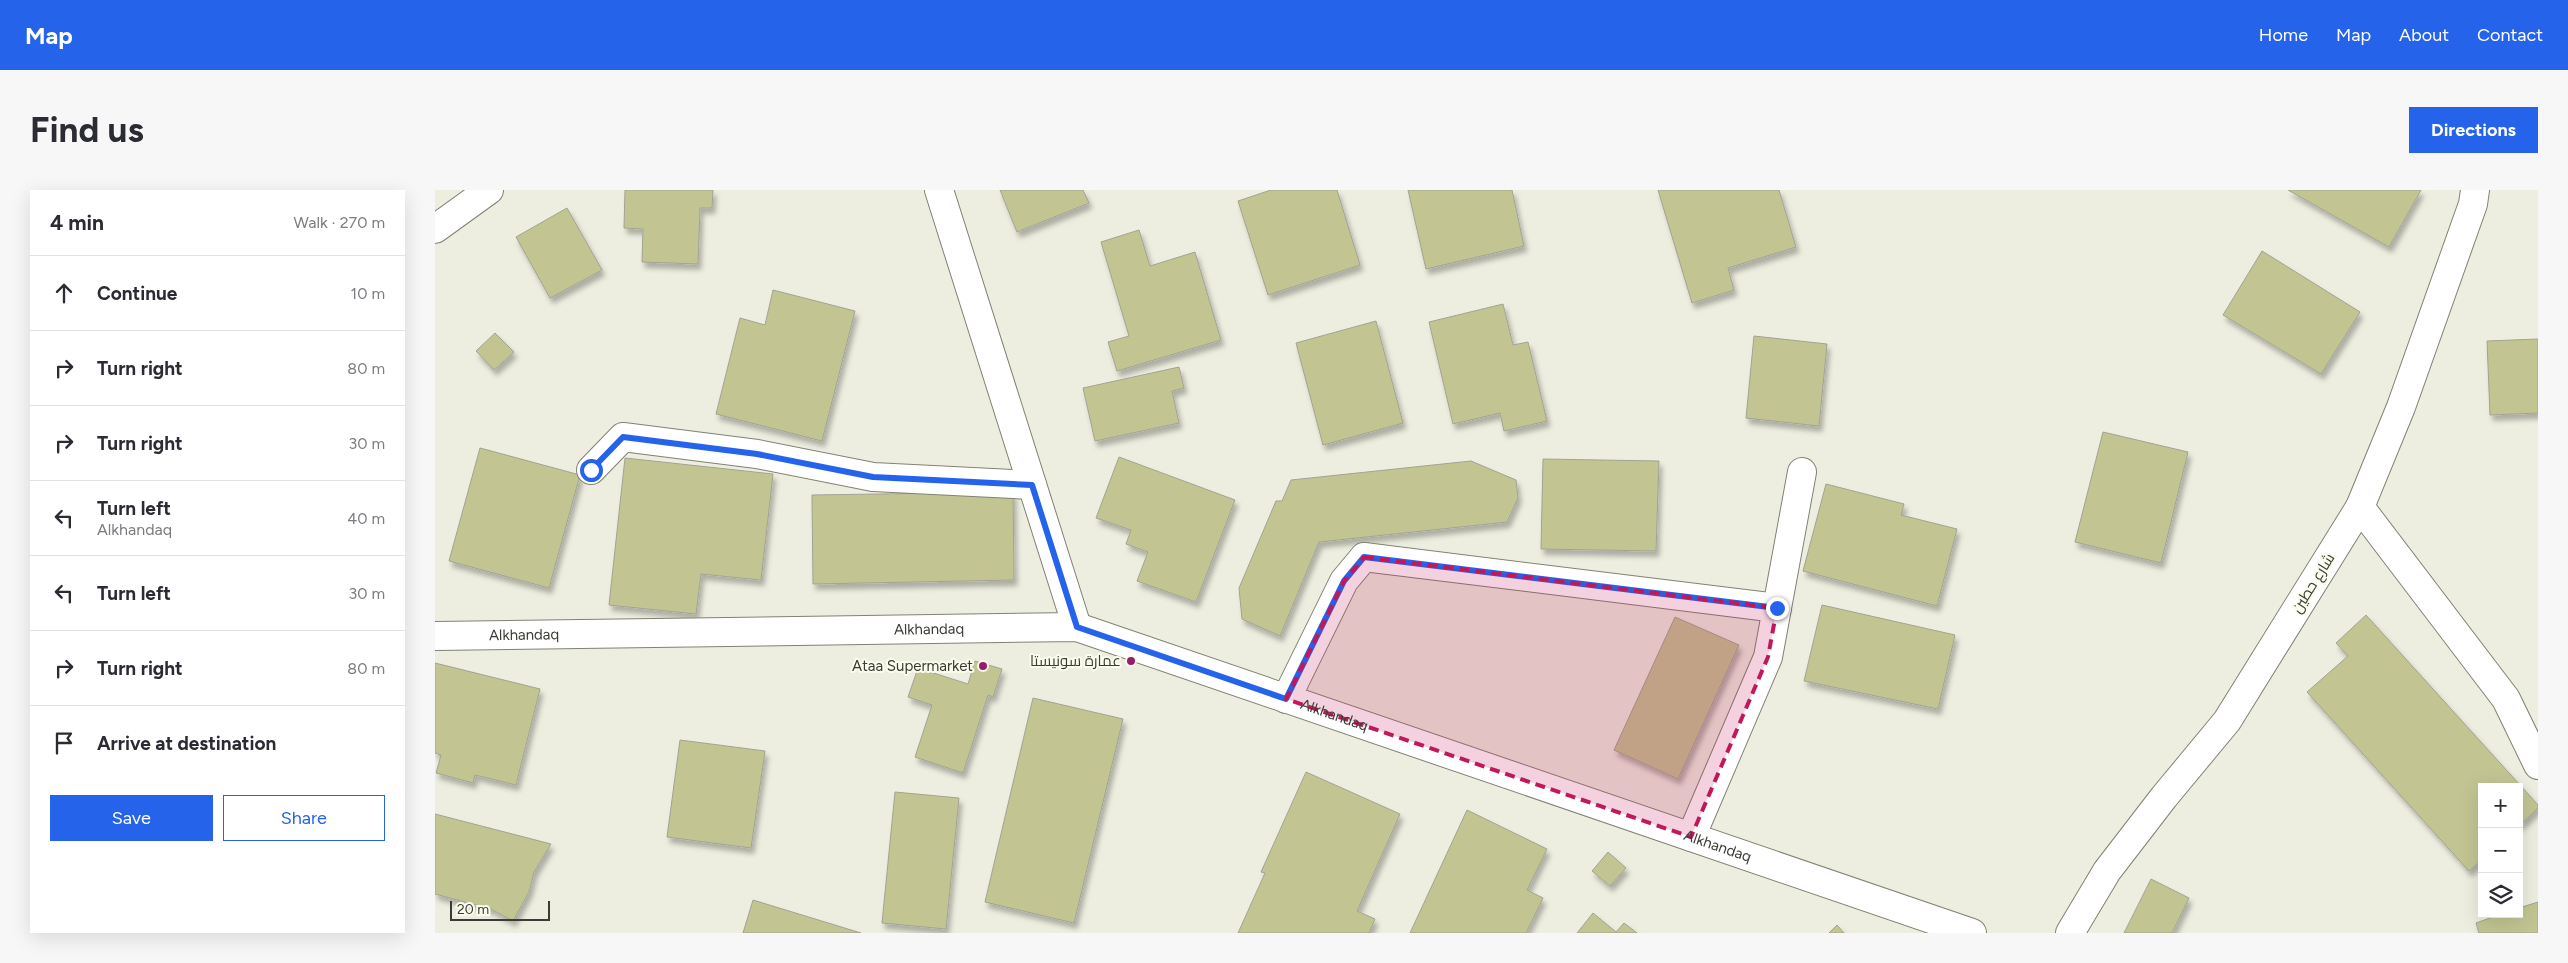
<!DOCTYPE html>
<html lang="en">
<head>
<meta charset="utf-8">
<style>
  body { margin:0; font-family:Figtree,Cairo,sans-serif; background:#f7f7f7; color:#2b2b33 }
  .controls { position:absolute; right:15px; bottom:15px; display:grid; overflow:hidden; border-radius:0px; box-shadow:0 5px 20px #0002 }
  .controls button { width:45px; height:45px; display:grid; place-items:center; padding:0; border:0; border-bottom:1px solid #e1e1e2; background:#fff; color:#2b2b33; font:25px sans-serif }
  .scale { position:absolute; left:15px; bottom:12px; width:100px; box-sizing:border-box; padding-left:5px; border:2px solid #3b3c36; border-top:0; font-size:14px; line-height:18px; white-space:nowrap; color:#3b3c36; -webkit-text-stroke:4px #fafcec; paint-order:stroke }
  .stop { position:absolute; width:15px; height:15px; margin:-11px; border:4px solid #2563eb; border-radius:50%; background:#fff }
  .stop.end { background:#2563eb; border-color:#fff; box-shadow:0 1px 5px #0008 }
  .list { margin:0; padding:0; list-style:none }
  h2 { display:flex; justify-content:space-between; align-items:center; height:65px; margin:0; padding:0 20px; font-size:21px }
  h2 small { font-size:16px; font-weight:400; color:#7c7c81 }
  .list li { display:grid; grid-template-columns:32px 1fr auto; gap:15px; align-items:center; box-sizing:border-box; height:75px; padding:0 20px; border-top:1px solid #e1e1e2 }
  .list b { display:block; font-size:19px; white-space:nowrap }
  .list p { margin:0; font-size:16px; white-space:nowrap; color:#7c7c81 }
  .list em { font-size:16px; font-style:normal; color:#7c7c81 }
  .actions { display:flex; gap:10px; padding:15px 20px }
  .actions a { flex:1; padding:11px 0; border:1px solid #2563eb; border-radius:0px; text-align:center; font-size:18px; color:#2563eb }
  .actions .main { background:#2563eb; color:#fff }
  .icon { flex:none; width:28px; height:28px; fill:none; stroke:currentColor; stroke-width:2; stroke-linecap:round; stroke-linejoin:round }
  .map { position:relative; flex:none; width:2103px; height:743px; overflow:hidden; border-radius:0px }
  header { display:flex; align-items:center; gap:30px; box-sizing:border-box; height:70px; padding:0 25px; background:#2563eb; color:#fff }
  header strong { font-size:24px }
  nav { display:flex; gap:28px; margin-inline-start:auto; font-size:18px }
  .intro { display:flex; align-items:center; justify-content:space-between; box-sizing:border-box; height:120px; padding:0 30px }
  h1 { margin:0; font-size:35px }
  .button { padding:12px 22px; border-radius:0px; background:#2563eb; color:#fff; font-size:18px; font-weight:700 }
  main { display:flex; gap:30px; padding:0 30px }
  aside { flex:1; background:#fff; border-radius:0px; box-shadow:0 5px 20px #0002 }
  .map>svg:first-child { display:block }
  .building { fill:#c2c592; stroke:#a2a394; filter:url(#shadow) }
  .lines { fill:none; stroke-linecap:round; stroke-linejoin:round }
  .minor-casing { stroke:#818274; stroke-width:30 }
  .minor { stroke:#fff; stroke-width:28 }
  .route { stroke:#2563eb; stroke-width:6 }
  .marked { fill:#c2185b; fill-opacity:0.2; stroke:#c2185b; stroke-width:4; stroke-dasharray:10 6; stroke-linejoin:round }
  .poi-dot { fill:#9d1a6b; stroke:#fafcec; stroke-width:2 }
  .labels { text-anchor:middle; dominant-baseline:central; stroke-width:4; stroke-linejoin:round; paint-order:stroke }
  .street-label { font-size:15px; fill:#3b3c36; stroke:#fafcec }
  .poi-label { font-size:15px; fill:#3b3c36; stroke:#fafcec; text-anchor:end }
</style>
</head>
<body>
<header>
<strong>Map</strong>
<nav><a>Home</a><a>Map</a><a>About</a><a>Contact</a></nav>
</header>
<div class="intro"><h1>Find us</h1><a class="button">Directions</a></div>
<main>
<aside>
<h2>4 min<small>Walk · 270 m</small></h2>
<ul class="list">
<li><svg class="icon" aria-label="ahead" viewBox="0 0 24 24"><path d="M12 20V5M6 11l6-6 6 6"/></svg><div><b>Continue</b></div><em>10 m</em></li>
<li><svg class="icon" aria-label="right" viewBox="0 0 24 24"><path d="M7 20v-9h11M14 6l5 5-5 5"/></svg><div><b>Turn right</b></div><em>80 m</em></li>
<li><svg class="icon" aria-label="right" viewBox="0 0 24 24"><path d="M7 20v-9h11M14 6l5 5-5 5"/></svg><div><b>Turn right</b></div><em>30 m</em></li>
<li><svg class="icon" aria-label="left" viewBox="0 0 24 24"><path d="M17 20v-9H6M10 6l-5 5 5 5"/></svg><div><b>Turn left</b><p>Alkhandaq</p></div><em>40 m</em></li>
<li><svg class="icon" aria-label="left" viewBox="0 0 24 24"><path d="M17 20v-9H6M10 6l-5 5 5 5"/></svg><div><b>Turn left</b></div><em>30 m</em></li>
<li><svg class="icon" aria-label="right" viewBox="0 0 24 24"><path d="M7 20v-9h11M14 6l5 5-5 5"/></svg><div><b>Turn right</b></div><em>80 m</em></li>
<li><svg class="icon" aria-label="arrive" viewBox="0 0 24 24"><path d="M6 21V4h12l-3 4 3 4H6"/></svg><div><b>Arrive at destination</b></div></li>
</ul>
<div class="actions"><a class="main">Save</a><a>Share</a></div>
</aside>
<div class="map">
<svg width="2103" height="743" viewBox="0 0 2103 743">
  <defs>
    <filter id="shadow"><feDropShadow dx="3" dy="5.5" stdDeviation="2.5" flood-color="#0004"/></filter>
  </defs>
  <rect width="100%" height="100%" fill="#edeedf"/>
  <g class="building">
    <path d="M190,0H278L277,18H265L263,74L207,72L208,39L189,38Z"/>
    <path d="M565,0H648L654,13L582,42Z"/>
    <path d="M836,0H902L925,75L833,105L803,11Z"/>
    <path d="M973,0H1077L1089,56L991,79Z"/>
    <path d="M1223,0H1344L1361,57L1293,78L1299,100L1257,113Z"/>
    <path d="M1853,0H1986L1954,57Z"/>
    <path d="M132,18L167,80L115,108L81,47Z"/>
    <path d="M704,40L715,76L760,62L786,150L682,181L673,152L694,146L666,52Z"/>
    <path d="M1827,61L1925,122L1886,184L1788,125Z"/>
    <path d="M338,100L420,121L387,251L281,224L305,128L330,135Z"/>
    <path d="M1068,114L1078,155L1093,152L1112,231L1069,241L1065,223L1018,234L994,132Z"/>
    <path d="M941,131L968,233L888,255L861,153Z"/>
    <path d="M60,143L79,162L59,180L41,161Z"/>
    <path d="M1319,146L1392,154L1384,236L1311,228Z"/>
    <path d="M2103,149V223L2055,225L2052,151Z"/>
    <path d="M744,177L749,198L737,201L744,233L660,251L648,198Z"/>
    <path d="M1668,242L1753,262L1726,373L1640,352Z"/>
    <path d="M45,258L145,285L114,398L14,371Z"/>
    <path d="M684,267L800,310L761,412L702,391L713,362L691,354L696,340L661,328Z"/>
    <path d="M190,268L338,284L326,390L266,384L261,424L174,415Z"/>
    <path d="M1108,269L1224,271L1221,361L1106,359Z"/>
    <path d="M1036,271L1081,290L1083,308L1072,332L884,352L845,446L807,429L804,398L841,311H847L856,290Z"/>
    <path d="M1391,294L1469,314L1466,325L1522,339L1502,416L1368,381Z"/>
    <path d="M578,302L579,390L378,394L377,305Z"/>
    <path d="M1387,415L1520,445L1503,519L1369,491Z"/>
    <path d="M1931,425L2103,615V618L2084,636V597H2047V670L2034,681L1872,502L1913,466L1901,453Z"/>
    <path d="M1240,427L1304,455L1243,589L1179,560Z"/>
    <path d="M540,471L567,479L558,507L553,505L528,583L480,567L497,515L473,507L483,478L533,494Z"/>
    <path d="M0,473L105,499L81,595L40,585L38,593L1,583L6,565L0,563Z"/>
    <path d="M598,508L688,529L639,733L550,712Z"/>
    <path d="M245,550L330,561L316,658L232,647Z"/>
    <path d="M871,582L965,624L922,721L940,729L934,743H803L830,683L826,682Z"/>
    <path d="M460,602L524,608L511,739L447,733Z"/>
    <path d="M1032,620L1112,659L1092,700L1108,708L1091,743H975Z"/>
    <path d="M0,624L116,654L99,682L94,702L78,731L56,719L0,704Z"/>
    <path d="M1173,662L1191,678L1175,696L1157,681Z"/>
    <path d="M1716,689L1754,708L1737,743H1689Z"/>
    <path d="M318,710L426,743H308Z"/>
    <path d="M2103,712V743H2044L2041,733L2066,724H2084V718Z"/>
    <path d="M1158,723L1181,742L1189,733L1202,743H1142Z"/>
    <path d="M1402,735L1409,743H1394Z"/>
  </g>
  <g class="lines">
    <g class="minor-casing">
      <g id="minor">
        <path d="M504,0L642,437"/>
        <path d="M0,39L54,0"/>
        <path d="M156,280L188,247L322,264L438,287L597,295"/>
        <path d="M1925,317L2071,509L2103,575"/>
        <path id="s1" d="M0,446L642,437L1537,743"/>
        <path d="M851,509L909,391L929,367L1342,418"/>
        <path d="M1256,647L1333,467L1367,282"/>
        <path d="M1635,743L1672,681L1729,607L1792,531L1925,317L1966,217L2038,14L2040,0"/>
      </g>
    </g>
    <use href="#minor" class="minor"/>
  </g>
  <g class="lines">
    <path class="route" d="M156,280L188,247L322,264L438,287L597,295L642,437L851,509L909,391L929,367L1342,418"/>
  </g>
  <path class="marked" d="M929,367L1342,418L1333,467L1256,647L851,509L909,391Z"/>
  <g class="poi-dot">
    <circle cx="696" cy="471" r="5"/>
    <circle cx="548" cy="476" r="5"/>
  </g>
  <g class="labels">
    <g class="street-label">
      <text transform="translate(1878 393) rotate(-58)">شارع حطين</text>
      <text stroke="none"><textPath href="#s1" startOffset="494">Alkhandaq</textPath></text>
      <text stroke="none"><textPath href="#s1" startOffset="89">Alkhandaq</textPath></text>
      <text stroke="none"><textPath href="#s1" startOffset="914">Alkhandaq</textPath></text>
      <text stroke="none"><textPath href="#s1" startOffset="1319">Alkhandaq</textPath></text>
    </g>
    <g class="poi-label">
      <text x="686" y="471">عمارة سونيستا</text>
      <text x="538" y="476">Ataa Supermarket</text>
    </g>
  </g>
</svg>
<div class="controls">
<button>+</button>
<button>−</button>
<button><svg class="icon" aria-label="layers" viewBox="0 0 24 24"><path d="M12 4l9 5-9 5-9-5zM3 14l9 5 9-5"/></svg></button>
</div>
<div class="scale">20 m</div>
<div class="stop" style="left:156px;top:280px"></div>
<div class="stop end" style="left:1342px;top:418px"></div>
</div>
</main>
</body>
</html>
